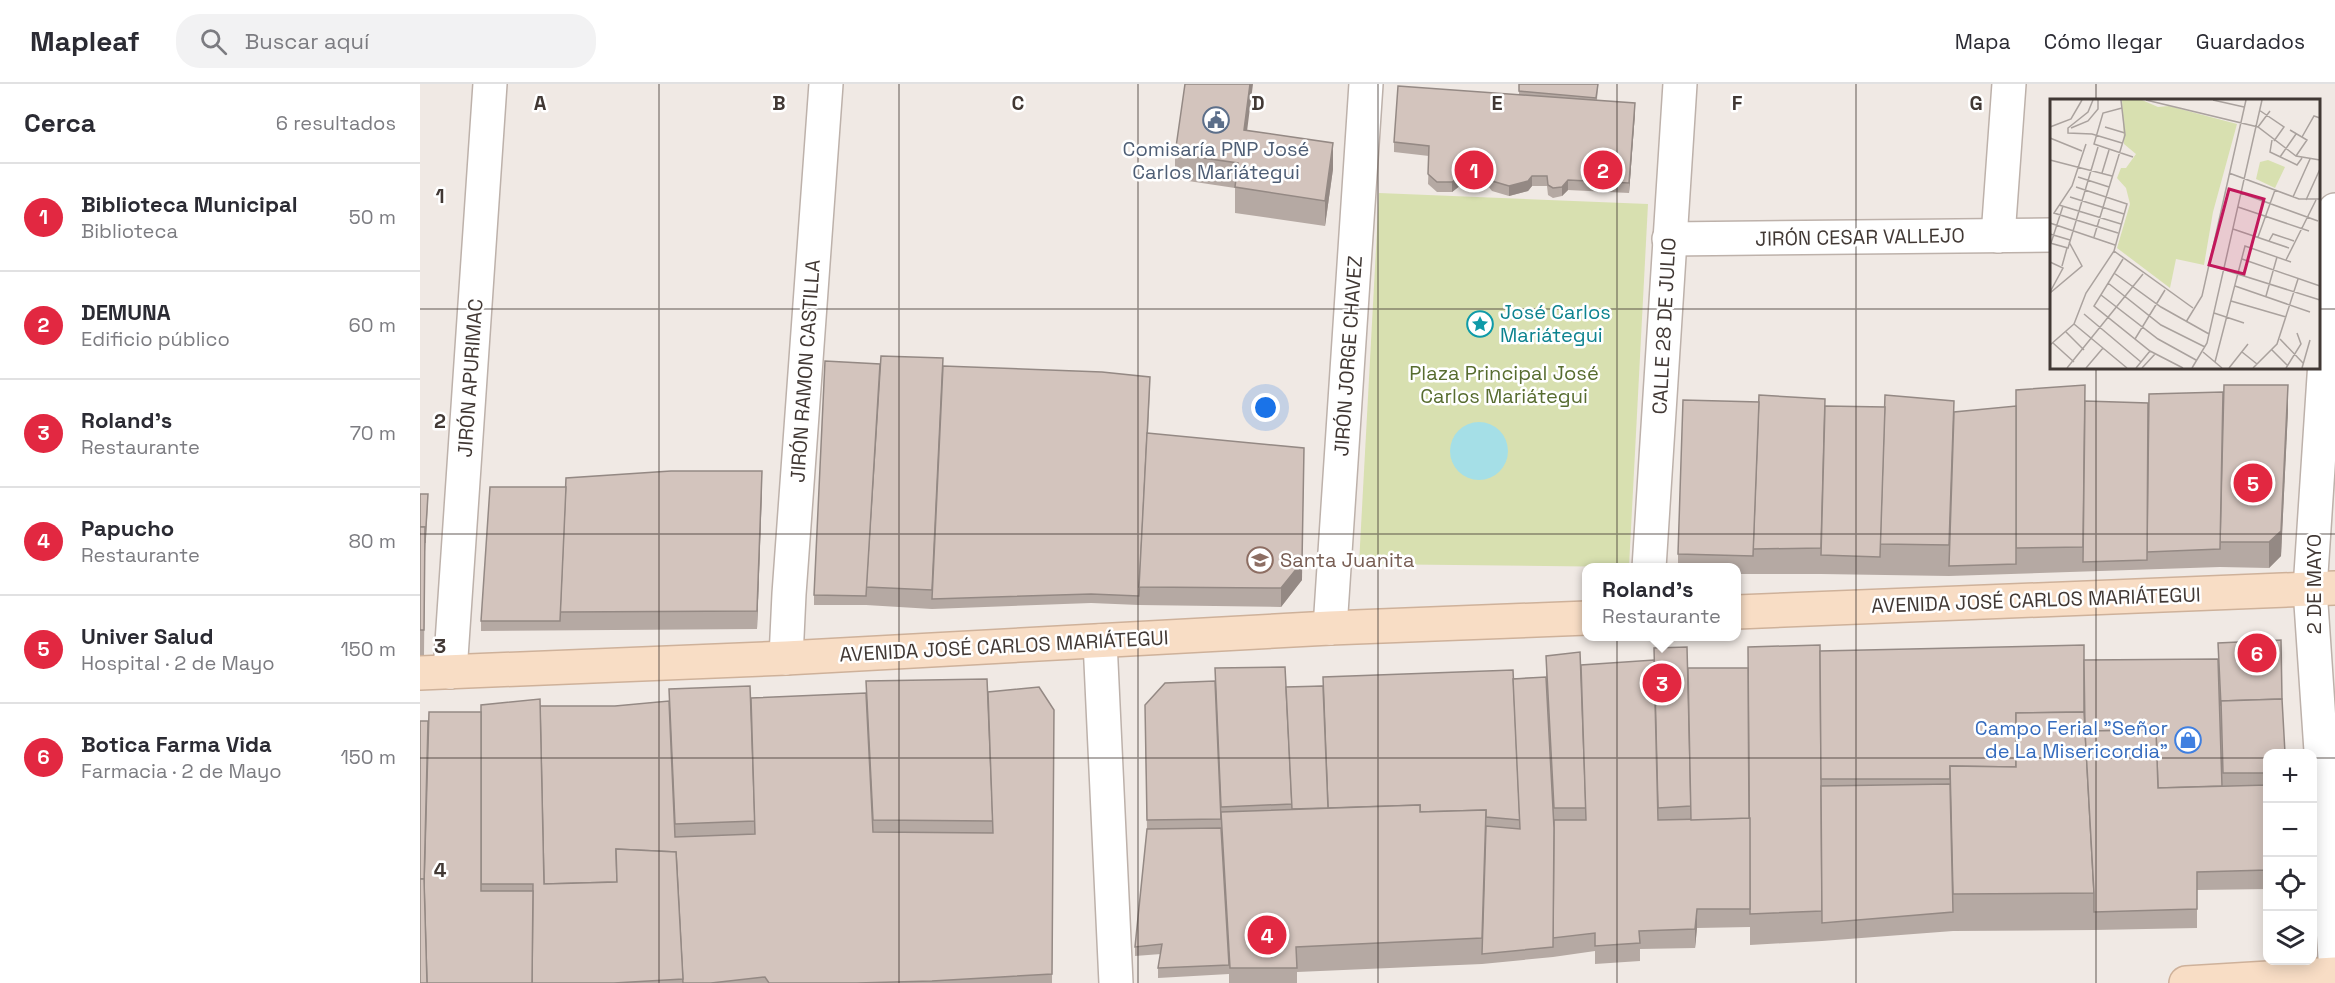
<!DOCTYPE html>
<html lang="es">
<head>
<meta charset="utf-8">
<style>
  body { margin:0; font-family:"Space Grotesk",sans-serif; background:#f2f2f3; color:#2b2b33 }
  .controls { position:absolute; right:18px; bottom:18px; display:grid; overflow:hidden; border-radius:12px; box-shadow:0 3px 15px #0003 }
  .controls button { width:54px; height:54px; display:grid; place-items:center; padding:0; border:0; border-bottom:2px solid #e1e1e2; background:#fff; color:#2b2b33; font:30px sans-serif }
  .you { position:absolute; left:846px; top:324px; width:21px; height:21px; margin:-15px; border:4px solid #fff; border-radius:50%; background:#1a73e8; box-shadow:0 0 0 9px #1a73e833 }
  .badge { display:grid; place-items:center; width:39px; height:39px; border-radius:50%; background:#e22841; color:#fff; font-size:20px; font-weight:700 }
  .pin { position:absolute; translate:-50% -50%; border:3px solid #fff; box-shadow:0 2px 6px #0006 }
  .popup { position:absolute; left:1162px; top:479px; width:159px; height:78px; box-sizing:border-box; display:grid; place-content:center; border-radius:12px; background:#fff; filter:drop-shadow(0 2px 4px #0005); font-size:20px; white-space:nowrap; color:#7c7c81 }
  .popup b { font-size:22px; color:#2b2b33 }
  .popup::after { content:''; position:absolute; left:50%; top:100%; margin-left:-12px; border:12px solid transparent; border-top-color:#fff }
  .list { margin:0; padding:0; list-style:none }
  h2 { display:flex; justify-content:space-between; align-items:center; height:78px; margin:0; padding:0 24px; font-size:26px }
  h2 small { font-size:20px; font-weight:400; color:#7c7c81 }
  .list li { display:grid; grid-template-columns:39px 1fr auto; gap:18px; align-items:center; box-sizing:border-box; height:108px; padding:0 24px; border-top:2px solid #e1e1e2 }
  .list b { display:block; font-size:22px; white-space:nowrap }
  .list p { margin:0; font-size:20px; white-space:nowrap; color:#7c7c81 }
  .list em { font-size:20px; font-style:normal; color:#7c7c81 }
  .icon { flex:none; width:33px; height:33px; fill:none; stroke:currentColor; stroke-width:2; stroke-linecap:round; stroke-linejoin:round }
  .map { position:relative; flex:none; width:1915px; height:899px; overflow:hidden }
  header { display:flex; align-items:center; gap:36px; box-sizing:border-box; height:84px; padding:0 30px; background:#fff; border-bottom:2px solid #e1e1e2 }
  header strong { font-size:28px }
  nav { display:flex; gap:33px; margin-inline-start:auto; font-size:21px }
  .search { width:420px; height:54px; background:#f2f2f3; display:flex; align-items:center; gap:15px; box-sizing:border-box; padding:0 21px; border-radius:24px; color:#7c7c81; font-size:22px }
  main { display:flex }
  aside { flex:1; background:#fff }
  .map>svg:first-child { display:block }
  .green { fill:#d8e0b0 }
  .water { fill:#a5dfe7 }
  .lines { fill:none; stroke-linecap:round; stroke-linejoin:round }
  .street-casing { stroke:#bdb1aa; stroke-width:36 }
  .secondary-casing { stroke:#ceb19a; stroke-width:36 }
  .street { stroke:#fff; stroke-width:33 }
  .secondary { stroke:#f8ddc5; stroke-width:33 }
  .wall { fill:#b5a9a3 }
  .shaded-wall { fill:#948984 }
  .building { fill:#d3c4bd; stroke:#948984; stroke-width:1.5 }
  .grid { fill:none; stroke:#413834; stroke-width:1.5; stroke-opacity:0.55 }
  .labels { text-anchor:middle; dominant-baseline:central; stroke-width:5; stroke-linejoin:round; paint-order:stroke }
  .service-label { font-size:20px; fill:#4e5e75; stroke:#fff }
  .street-label { font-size:20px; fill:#413834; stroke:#fff }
  .culture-label { font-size:20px; fill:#0d838f; stroke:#fff; text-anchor:start }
  .park-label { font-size:20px; fill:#576c2f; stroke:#fff }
  .education-label { font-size:20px; fill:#785e54; stroke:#fff; text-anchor:start }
  .shop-label { font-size:20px; fill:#366cbe; stroke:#fff; text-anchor:end }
  .inset-road { fill:none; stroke:#aaa29e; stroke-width:1.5 }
  .view { fill:#c2185b; fill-opacity:0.15; stroke:#c2185b; stroke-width:3 }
  .inset-edge { fill:none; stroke:#413834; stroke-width:3 }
  .grid-label { font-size:20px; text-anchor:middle; font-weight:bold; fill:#413834; stroke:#fff; stroke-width:5; stroke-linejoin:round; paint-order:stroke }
</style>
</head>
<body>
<header>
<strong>Mapleaf</strong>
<div class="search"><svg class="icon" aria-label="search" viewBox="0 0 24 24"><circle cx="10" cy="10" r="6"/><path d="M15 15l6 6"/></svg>Buscar aquí</div>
<nav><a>Mapa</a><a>Cómo llegar</a><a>Guardados</a></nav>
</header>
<main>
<aside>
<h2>Cerca<small>6 resultados</small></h2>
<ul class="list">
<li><span class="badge">1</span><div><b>Biblioteca Municipal</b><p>Biblioteca</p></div><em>50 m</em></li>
<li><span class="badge">2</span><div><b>DEMUNA</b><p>Edificio público</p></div><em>60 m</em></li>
<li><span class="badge">3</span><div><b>Roland's</b><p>Restaurante</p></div><em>70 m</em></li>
<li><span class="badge">4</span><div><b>Papucho</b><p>Restaurante</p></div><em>80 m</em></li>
<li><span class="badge">5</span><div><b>Univer Salud</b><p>Hospital · 2 de Mayo</p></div><em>150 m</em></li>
<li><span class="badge">6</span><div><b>Botica Farma Vida</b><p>Farmacia · 2 de Mayo</p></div><em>150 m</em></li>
</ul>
</aside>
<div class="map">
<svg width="1915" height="899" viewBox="0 0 1915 899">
  <rect width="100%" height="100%" fill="#f0e9e4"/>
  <path class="green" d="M959,109L1228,120L1209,483L939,480Z"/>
  <circle class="water" cx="1059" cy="367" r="29"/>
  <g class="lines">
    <g class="street-casing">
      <g id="street">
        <path d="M1915,126L1890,505L1915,873"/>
        <path d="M1578,152L1589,0"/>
        <path d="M1249,155L1632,151"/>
        <path d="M1229,484L1260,0"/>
        <path d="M910,544L946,0"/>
        <path d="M680,557L696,899"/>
        <path d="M366,574L369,510L406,0"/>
        <path d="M30,588L70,0"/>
      </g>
    </g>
    <g class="secondary-casing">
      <g id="secondary">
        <path d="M1317,528L1915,504"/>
        <path d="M0,589L366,574L910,544L1167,534"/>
        <path d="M1766,899L1915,890"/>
      </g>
    </g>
    <use href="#street" class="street"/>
    <use href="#secondary" class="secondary"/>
  </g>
  <g class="wall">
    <path d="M1099,0H1178L1177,16L1215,29L1209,109L1148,106L1142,112L1133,114L1128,111L1127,102H1112L1108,107L1089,112L1072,107L1063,96L1043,95L1041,101L1032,108H1017L1008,100L1009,72L974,68V58L1099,11Z"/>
    <path d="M827,46L913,85L905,142L815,129V104L755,95V70Z"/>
    <path d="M460,280L523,282L730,302L728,349L882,496L861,523L719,521L671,519L512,525L446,521H394V511Z"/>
    <path d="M1665,317L1868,326L1861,472L1849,484L1800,483L1529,492L1401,490H1317V483H1258V470L1405,322L1534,328Z"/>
    <path d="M342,405L337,545L61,547V537Z"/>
    <path d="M0,410L8,419L5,468L4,571H0Z"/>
    <path d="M1798,559L1848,669V805L1777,806V844L1674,846L1533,847L1402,857L1330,861V837V843L1277,844L1275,864L1220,865V877L1175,880V867L1133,873L1062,880L877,888V899H809V887V890L738,894V884L741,870L715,872V863L727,746L725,640L795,597V584L866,603L1126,593V572L1161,581L1268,584H1328L1400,567L1664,576L1798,575Z"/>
    <path d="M446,597L568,608L634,626L632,899H0L8,637L61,628L120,622H195L249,617V605L331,614L446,609Z"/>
  </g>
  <g class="shaded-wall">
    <path d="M830,0H833L824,71V46Z"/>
    <path d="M1215,19V29L1209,109V99Z"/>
    <path d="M913,59V85L905,142V117Z"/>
    <path d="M1043,85V95L1041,101L1032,108V98Z"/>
    <path d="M1112,92V102L1108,107L1089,112V102Z"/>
    <path d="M1148,96V106L1142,112V103Z"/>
    <path d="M1868,301V326L1861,472L1849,484V458Z"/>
    <path d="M884,364L882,496L861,523V504Z"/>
    <path d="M342,387V405L337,545V527Z"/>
    <path d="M1277,825V844L1275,864V845Z"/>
  </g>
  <g class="building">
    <path d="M765,0H830L824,46L913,59L905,117L815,103L818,79L755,70Z"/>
    <path d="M1099,0H1178L1176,14L1099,7Z"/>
    <path d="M978,2L1215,19L1209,99L1148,96L1142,103L1133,104L1128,101L1127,92H1112L1108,97L1089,102L1072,97L1063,87L1043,85L1041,92L1032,98H1017L1008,90L1009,62L974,58Z"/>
    <path d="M461,272L523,274L512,506L446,503Z"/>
    <path d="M405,277L460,280L446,512L394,511Z"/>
    <path d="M523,282L682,288L730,293L719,512L671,510L512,515Z"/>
    <path d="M1665,301L1663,463L1596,464V306Z"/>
    <path d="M1804,301H1868L1861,447L1849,458H1800Z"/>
    <path d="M1803,308L1800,465L1727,468L1729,310Z"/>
    <path d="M1339,311L1405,315L1401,464L1333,465Z"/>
    <path d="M1465,311L1534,317L1529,461L1460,460Z"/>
    <path d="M1263,316L1339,318L1333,472L1258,470Z"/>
    <path d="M1665,317L1728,319L1727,476L1663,478Z"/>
    <path d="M1405,322L1465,323L1460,473L1401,471Z"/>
    <path d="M1596,322V480L1529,482L1534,328Z"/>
    <path d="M727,349L884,364L882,478L861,504L719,503Z"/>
    <path d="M251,387H342L337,527L140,528L146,394Z"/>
    <path d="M70,403H146L140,537H61Z"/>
    <path d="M0,410H8L5,459V443H0Z"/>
    <path d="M0,443H5L4,546H0Z"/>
    <path d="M1861,556L1862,615L1801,617V622L1798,559Z"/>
    <path d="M1400,561L1402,827L1330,830L1328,563Z"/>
    <path d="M1664,561V628L1596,629V683L1530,682V695H1401L1400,567Z"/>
    <path d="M1267,563L1271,722L1238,724L1234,564Z"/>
    <path d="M1160,568L1166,724H1134L1126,572Z"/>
    <path d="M1798,575L1802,702L1738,704L1736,646L1665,647L1664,576Z"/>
    <path d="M1234,576L1238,736L1330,734V825H1277L1275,845L1219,847L1220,859L1175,862V849L1133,854L1134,736H1166L1161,581Z"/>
    <path d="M865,583L872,720L801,723L795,584Z"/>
    <path d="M1268,584H1328L1329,734L1271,736Z"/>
    <path d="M1093,586L1100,736L1066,733V726L1000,728V721L908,724L903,593Z"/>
    <path d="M1126,593L1134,744L1133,863L1062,870L1066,742L1100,745L1093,595Z"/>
    <path d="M567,595L573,737L453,736L446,597Z"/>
    <path d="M795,597L801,735L727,736L725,621L745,599Z"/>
    <path d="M330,602L335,737L255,740L249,605Z"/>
    <path d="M903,602L908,724L872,725L866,603Z"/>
    <path d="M619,603L634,626L632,890L512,897L437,899H349L345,893L291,899H263L256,768L196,765L197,798L124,800L120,622H195L249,617L255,753L335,750L331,614L446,609L453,748L573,749L568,608Z"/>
    <path d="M120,615L124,800L197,798L196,765L256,768L263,895L194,899H112L113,800H61V621Z"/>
    <path d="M1862,615L1865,669H1848V689H1803L1801,617Z"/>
    <path d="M9,628H61V807H113L112,899H7L4,800Z"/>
    <path d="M1664,628L1674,809L1533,810L1530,682L1596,683V629Z"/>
    <path d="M0,637H8L4,800V795H0Z"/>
    <path d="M1736,646L1738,704L1848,701V786L1777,788V825L1674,828V809L1665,647Z"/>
    <path d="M1530,700L1533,828L1402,839L1401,702Z"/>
    <path d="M1000,721V728L1066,726L1062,854L876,863L877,884H810L801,728Z"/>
    <path d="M801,744L809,881L738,884L742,860L715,863L727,745Z"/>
    <path d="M0,795H4L7,899H0Z"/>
  </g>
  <path class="grid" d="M239,0V899M479,0V899M718,0V899M958,0V899M1197,0V899M1436,0V899M1676,0V16M0,225H1632M1898,225H1915M1676,284V899M0,450H1915M0,674H1848M1892,674H1915"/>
  <defs>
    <g id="civic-ring" transform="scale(1.35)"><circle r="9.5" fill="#fff" stroke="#5c6f8a" stroke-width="1.5"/><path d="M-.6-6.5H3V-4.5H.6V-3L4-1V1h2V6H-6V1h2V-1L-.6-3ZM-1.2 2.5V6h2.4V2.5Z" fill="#5c6f8a"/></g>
    <g id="sight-ring" transform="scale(1.35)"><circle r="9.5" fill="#fff" stroke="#0f9aa8" stroke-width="1.5"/><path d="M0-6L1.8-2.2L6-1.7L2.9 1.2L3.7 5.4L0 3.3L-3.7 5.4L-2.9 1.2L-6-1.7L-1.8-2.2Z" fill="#0f9aa8"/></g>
    <g id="school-ring" transform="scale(1.35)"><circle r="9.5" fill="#fff" stroke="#8d6e63" stroke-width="1.5"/><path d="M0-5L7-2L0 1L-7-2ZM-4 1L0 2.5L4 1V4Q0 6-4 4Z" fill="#8d6e63"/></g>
    <g id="shop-ring" transform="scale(1.35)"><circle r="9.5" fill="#fff" stroke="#3f7fe0" stroke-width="1.5"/><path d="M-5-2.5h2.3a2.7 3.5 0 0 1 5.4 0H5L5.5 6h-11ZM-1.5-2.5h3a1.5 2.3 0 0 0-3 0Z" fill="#3f7fe0"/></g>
  </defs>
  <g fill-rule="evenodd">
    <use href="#civic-ring" x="796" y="36"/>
    <use href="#sight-ring" x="1060" y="240"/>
    <use href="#school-ring" x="840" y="476"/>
    <use href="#shop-ring" x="1768" y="656"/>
  </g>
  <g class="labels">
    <g class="service-label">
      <text x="796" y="65">Comisaría PNP José<tspan x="796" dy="23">Carlos Mariátegui</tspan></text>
    </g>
    <g class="street-label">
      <text transform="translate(1440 153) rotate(-1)">JIRÓN CESAR VALLEJO</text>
      <text transform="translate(1244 242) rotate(-87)">CALLE 28 DE JULIO</text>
      <text transform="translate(928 272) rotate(-86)">JIRÓN JORGE CHAVEZ</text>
      <text transform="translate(385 287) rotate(-86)">JIRÓN RAMON CASTILLA</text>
      <text transform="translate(50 294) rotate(-86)">JIRÓN APURIMAC</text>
      <text transform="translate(1894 500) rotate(-90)">2 DE MAYO</text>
      <text transform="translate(1616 516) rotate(-2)">AVENIDA JOSÉ CARLOS MARIÁTEGUI</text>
      <text transform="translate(584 562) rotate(-3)">AVENIDA JOSÉ CARLOS MARIÁTEGUI</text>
    </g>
    <g class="culture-label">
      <text x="1080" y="228">José Carlos<tspan x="1080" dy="23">Mariátegui</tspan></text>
    </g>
    <g class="park-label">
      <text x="1084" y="289">Plaza Principal José<tspan x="1084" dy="23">Carlos Mariátegui</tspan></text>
    </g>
    <g class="education-label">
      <text x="860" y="476">Santa Juanita</text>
    </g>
    <g class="shop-label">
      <text x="1748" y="644">Campo Ferial "Señor<tspan x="1748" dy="23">de La Misericordia"</tspan></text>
    </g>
  </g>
  <g transform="translate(1630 15)">
    <rect width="270" height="270" fill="#f0e9e4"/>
    <path d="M72,1H92L108,8L119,7L187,25L163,113L154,166L126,160L120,189L67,149L80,105L76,89L67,79L71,69H76L86,55L74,45ZM218,61L235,68L225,89L206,80L210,63Z" fill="#d8e0b0"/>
    <path class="inset-road" d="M43,1L38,13L18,29V34L42,35L72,44M96,1L208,28L246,57L270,61M163,1L194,8M72,9L53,14L44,45L83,58M209,11L234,28L224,42M0,28L21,20L32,1M55,28L75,34M208,28L220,12M21,29L38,22L48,10V1M240,31L257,41L246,57M252,38L264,17L270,19M0,39L32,52M222,41L220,53L247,66L252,59M36,45L22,87L4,114L68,134M230,58L246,35M0,61L62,77M52,74L59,51M179,74L249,100H270M28,78L59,88M26,88L77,105L64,152M191,94L268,122M20,98L74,115M243,98L260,60M256,101L270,70M9,106L71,125M188,108L259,132M0,124L65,146M183,130L239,149M0,135L20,141M44,138L75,36L71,1M208,138L225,91M219,142L223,135L244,142M0,144L18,149L48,48M1,144L13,107M64,152L143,209M73,160L44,207L100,252L133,269M192,160L270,187M236,161L266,101M0,163L13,169L0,193M159,166L270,201M12,167L17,149M64,174L111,208L159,235M58,184L111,226L155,248M185,187L260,213M0,194L32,167L19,143M51,196L108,240L146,261M216,197L227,158M181,202L236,218M164,214L194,224M34,215L91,263M136,223L152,197L196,1M24,225L36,194L64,152M24,225L77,269M16,233L34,251M85,240L115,191M230,240L253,264M3,244L24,263M0,246L24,225M222,251L237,266M153,253L172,269M192,253L207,265M165,263L195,147L241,163M17,269L93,175M36,269L53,249M86,269L100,252M92,269L105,255M142,269L157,244L212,1M179,269L198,245M203,269L227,245L248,180M236,269L251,245L247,234M252,269L260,241"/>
    <path class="view" d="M179,90L214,100L194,175L159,166Z"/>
    <rect width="270" height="270" class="inset-edge"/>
  </g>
  <g class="grid-label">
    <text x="120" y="26">A</text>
    <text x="359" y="26">B</text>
    <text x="598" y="26">C</text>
    <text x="838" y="26">D</text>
    <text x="1077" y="26">E</text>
    <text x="1317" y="26">F</text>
    <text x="1556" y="26">G</text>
    <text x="20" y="119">1</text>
    <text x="20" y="344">2</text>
    <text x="20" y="569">3</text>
    <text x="20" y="793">4</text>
  </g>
</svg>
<div class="controls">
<button>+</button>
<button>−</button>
<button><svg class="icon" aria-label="locate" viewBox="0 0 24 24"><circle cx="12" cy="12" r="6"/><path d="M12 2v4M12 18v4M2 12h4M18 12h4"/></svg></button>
<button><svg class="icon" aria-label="layers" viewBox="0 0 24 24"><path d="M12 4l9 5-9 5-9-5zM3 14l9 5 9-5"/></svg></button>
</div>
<div class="you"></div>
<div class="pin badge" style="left:1054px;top:86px">1</div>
<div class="pin badge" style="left:1183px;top:86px">2</div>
<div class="pin badge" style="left:1242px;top:599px">3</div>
<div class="popup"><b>Roland's</b>Restaurante</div>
<div class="pin badge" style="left:847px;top:851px">4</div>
<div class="pin badge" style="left:1833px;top:399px">5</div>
<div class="pin badge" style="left:1837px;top:569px">6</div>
</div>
</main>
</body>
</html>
